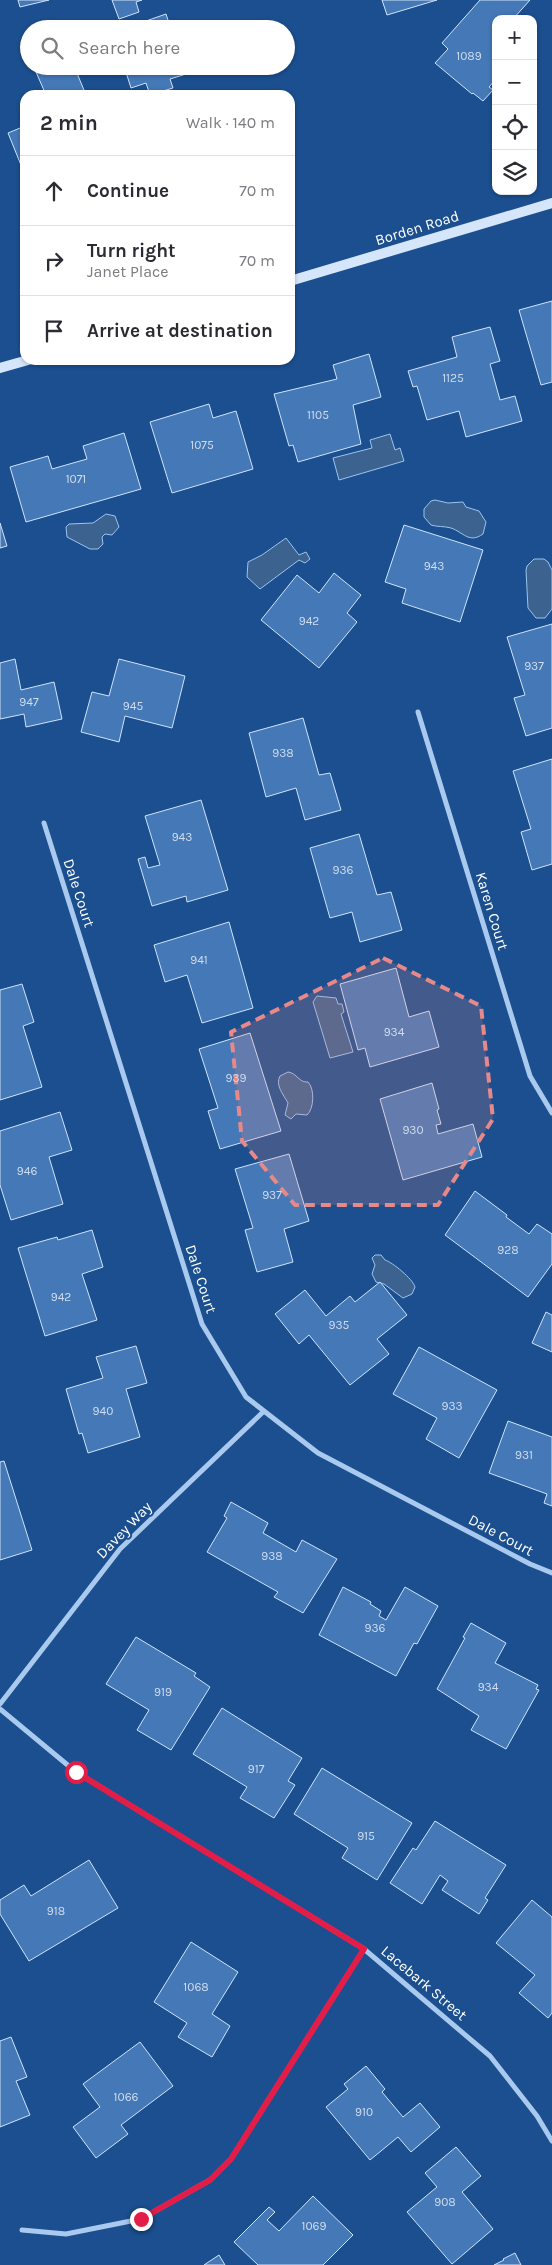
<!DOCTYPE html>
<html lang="en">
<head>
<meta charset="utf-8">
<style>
  body { margin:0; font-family:Karla,sans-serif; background:#f2f2f3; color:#2b2b33 }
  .controls { position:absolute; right:15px; top:15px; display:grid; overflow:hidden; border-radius:10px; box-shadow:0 1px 4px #0004 }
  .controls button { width:45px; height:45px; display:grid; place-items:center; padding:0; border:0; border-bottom:1px solid #e1e1e2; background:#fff; color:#2b2b33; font:25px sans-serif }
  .stop { position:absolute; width:15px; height:15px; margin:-11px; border:4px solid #e11d48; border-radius:50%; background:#fff }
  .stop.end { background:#e11d48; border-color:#fff; box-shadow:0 1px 5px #0008 }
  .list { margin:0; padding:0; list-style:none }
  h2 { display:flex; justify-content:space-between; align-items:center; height:65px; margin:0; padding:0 20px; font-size:21px }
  h2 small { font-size:16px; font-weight:400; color:#7c7c81 }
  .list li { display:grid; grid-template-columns:32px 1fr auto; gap:15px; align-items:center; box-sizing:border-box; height:70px; padding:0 20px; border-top:1px solid #e1e1e2 }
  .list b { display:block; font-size:19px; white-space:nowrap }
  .list p { margin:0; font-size:16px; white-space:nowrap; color:#7c7c81 }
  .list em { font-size:16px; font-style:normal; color:#7c7c81 }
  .icon { flex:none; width:28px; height:28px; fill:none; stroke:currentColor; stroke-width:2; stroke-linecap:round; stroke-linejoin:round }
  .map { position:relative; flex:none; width:552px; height:2265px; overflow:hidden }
  .search { position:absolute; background:#fff; box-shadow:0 1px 4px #0004; left:20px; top:20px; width:275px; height:55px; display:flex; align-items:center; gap:12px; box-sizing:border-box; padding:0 18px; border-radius:28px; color:#7c7c81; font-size:19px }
  .panel { position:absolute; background:#fff; box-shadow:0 1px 4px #0004; left:20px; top:90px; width:275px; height:275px; border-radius:15px }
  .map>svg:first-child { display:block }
  .water { fill:#3c6290; stroke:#9cc4f0 }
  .building { fill:#4478b7; stroke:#cfe3fa }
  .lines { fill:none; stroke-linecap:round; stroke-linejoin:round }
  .minor { stroke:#a9c9ee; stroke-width:5 }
  .secondary { stroke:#d6e6fa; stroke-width:10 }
  .route { stroke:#e11d48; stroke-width:6 }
  .marked { fill:#e88989; fill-opacity:0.2; stroke:#e88989; stroke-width:4; stroke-dasharray:10 6; stroke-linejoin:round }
  .labels { text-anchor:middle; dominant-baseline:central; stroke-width:4; stroke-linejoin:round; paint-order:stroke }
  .number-label { font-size:12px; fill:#d0dded }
  .street-label { font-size:15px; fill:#fff; stroke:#1b4f8f }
</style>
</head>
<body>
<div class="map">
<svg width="552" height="2265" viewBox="0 0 552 2265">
  <rect width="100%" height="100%" fill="#1b4f8f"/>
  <g class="water">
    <path d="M390,434L395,450L400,448L404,461L339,480L333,458L372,448L370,440Z"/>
    <path d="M435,500L448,503L463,502L466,507L479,511L486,522L483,534C469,544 463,532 451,528C444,526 437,527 431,525L424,517V509L431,501Z"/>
    <path d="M106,514L115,516L119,527L112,535L105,534L102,537L103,544L98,549H90L67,537L66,527L69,524L93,523Z"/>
    <path d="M286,538L299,555L306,552L310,559L305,563L299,560L260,589L247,577L248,562L262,555Z"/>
    <path d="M534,559H544L548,562L552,570V609L545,618H536L528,608L526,570L527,566Z"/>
    <path d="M317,996L336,998L338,1004H342L344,1012L341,1014L353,1052L330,1058L313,1002Z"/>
    <path d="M288,1072C297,1073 299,1083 308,1082C315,1089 314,1109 307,1115L296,1114L291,1119L285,1115L288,1103C283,1094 275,1085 280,1076Z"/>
    <path d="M375,1255H381L385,1260C392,1262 413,1279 415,1287L412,1294L403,1298L384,1284L376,1282L372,1274L375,1265L372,1258Z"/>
  </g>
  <g class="building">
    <path d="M18,0H49L20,7Z"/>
    <path d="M112,0H142L136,2L139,12L119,19Z"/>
    <path d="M382,0H437L387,15Z"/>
    <path d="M480,0H530L513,19H496V79L489,87L493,90L483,101L473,93L472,94L435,63L448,49L442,43Z"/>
    <path d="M166,14L171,29H123Z"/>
    <path d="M50,66H74L86,95H46L36,72Z"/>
    <path d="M124,66H183L186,74L170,79L173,88L150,95L146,83L131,88Z"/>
    <path d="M25,126V175L8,133Z"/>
    <path d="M552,301V382L541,385L519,310Z"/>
    <path d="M490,327L500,361L490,364L500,400L515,396L522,421L466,437L459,411L427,420L417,386L413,387L408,371L457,357L452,337Z"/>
    <path d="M369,354L381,397L353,405L361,444L298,462L293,445L289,446L274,394L337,379L333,365Z"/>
    <path d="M209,404L213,418L236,411L253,469L172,493L150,422Z"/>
    <path d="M124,433L141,489L26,522L10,467L48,456L52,469L87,459L83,446Z"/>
    <path d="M0,523L7,546L0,548Z"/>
    <path d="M404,525L483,550L460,622L402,603L406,589L385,582Z"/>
    <path d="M334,573L361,595L347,613L357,622L319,668L261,620L297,575L319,593Z"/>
    <path d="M552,624V728L526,736L514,698L525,695L507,637Z"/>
    <path d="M15,659L21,690L54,682L62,719L26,727L24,714L0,719V663Z"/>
    <path d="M119,659L185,676L172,728L125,716L119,742L81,732L92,692L109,696Z"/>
    <path d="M303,718L319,775L330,773L341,810L305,820L296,788L266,797L249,733Z"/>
    <path d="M552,759V864L532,870L521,832L531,829L513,771Z"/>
    <path d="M201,800L228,890L187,902L186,896L152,906L138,859L145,857L148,868L160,865L145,816Z"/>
    <path d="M359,834L377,895L391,892L402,930L360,942L352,912L330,918L310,848Z"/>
    <path d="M229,922L253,1008L202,1023L187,975L165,982L154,945Z"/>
    <path d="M396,968L409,1017L429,1011L439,1047L370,1067L365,1048L358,1050L340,984Z"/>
    <path d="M22,984L34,1022L23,1026L42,1087L0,1100V990Z"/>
    <path d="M250,1033L281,1131L220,1149L208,1111L218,1108L199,1049Z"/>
    <path d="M432,1083L439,1109L437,1110L441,1124L436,1125L438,1134L473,1124L482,1157L403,1180L380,1099Z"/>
    <path d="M60,1112L72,1150L49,1157L63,1204L11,1220L0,1185V1131Z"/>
    <path d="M289,1154L309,1221L284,1229L293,1262L257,1272L245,1230L253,1228L235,1169Z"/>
    <path d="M475,1191L507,1215L506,1217L529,1234L537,1224L552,1234V1264L528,1297L445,1235Z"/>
    <path d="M92,1230L103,1267L82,1274L97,1320L45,1336L18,1248L57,1237L58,1240Z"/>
    <path d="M380,1282L407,1315L377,1339L389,1354L350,1385L309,1335L299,1344L275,1314L305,1290L326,1316L350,1296L355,1302Z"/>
    <path d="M546,1312L552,1315V1352L532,1343Z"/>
    <path d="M136,1346L147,1383L126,1389L140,1437L88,1453L82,1433L79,1434L66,1389L103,1378L96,1357Z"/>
    <path d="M419,1347L497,1390L459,1458L426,1439L437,1418L393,1394Z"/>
    <path d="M508,1421L552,1437V1506L544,1503L547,1494L489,1473Z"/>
    <path d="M4,1461L32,1550L0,1560V1462Z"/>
    <path d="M231,1502L268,1523L263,1533L296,1552L302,1540L337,1559L303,1613L274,1597L278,1592L207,1552L227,1518L224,1516Z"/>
    <path d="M343,1587L371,1602L370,1604L381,1611L379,1616L386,1620L405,1587L438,1606L417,1644L414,1643L396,1676L319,1635Z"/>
    <path d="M471,1623L506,1643L495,1663L538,1685L536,1689L539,1690L506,1749L471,1730L479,1716L437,1689L465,1638L463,1637Z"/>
    <path d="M136,1637L196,1673L194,1676L210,1687L171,1750L137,1730L149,1710L106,1684Z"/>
    <path d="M222,1708L302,1758L288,1781L295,1785L274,1818L240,1798L247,1787L193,1754Z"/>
    <path d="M322,1768L412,1823L377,1880L342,1858L348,1848L294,1814Z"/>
    <path d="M435,1821L506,1865L485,1898L488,1900L479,1914L442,1890L448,1881L440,1875L422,1904L390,1883L413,1848L416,1850Z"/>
    <path d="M89,1860L118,1908L29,1961L0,1914V1900L24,1885L31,1896Z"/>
    <path d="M532,1900L552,1917V2013L548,2018L519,1993L535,1975L496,1943Z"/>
    <path d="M191,1942L238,1972L212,2014L230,2026L212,2057L178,2037L187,2023L154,2002Z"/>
    <path d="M11,2037L27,2077L16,2081L30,2115L0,2127V2041Z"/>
    <path d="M140,2042L173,2086L121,2125L128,2134L96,2158L73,2127L100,2107L83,2084Z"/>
    <path d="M366,2066L385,2089L382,2092L403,2117L420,2103L440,2127L411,2152L398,2137L370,2160L326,2107L348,2089L344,2084Z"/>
    <path d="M456,2147L481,2176L462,2192L493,2229L452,2264L407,2212L437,2187L425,2173Z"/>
    <path d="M313,2196L353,2235L323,2265H258L234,2242L269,2207L275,2212L267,2220L279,2231Z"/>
    <path d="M515,2253L521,2265H494L504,2260L503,2259Z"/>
    <path d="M219,2255L225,2265H204Z"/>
  </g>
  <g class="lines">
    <g class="minor">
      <path d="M418,712L530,1076L552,1113"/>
      <path d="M44,823L202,1324L246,1397L318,1453L530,1564L552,1573"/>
      <path d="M0,1704L120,1549L263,1412"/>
      <path d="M0,1709L76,1772L364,1949L490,2056L537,2116L552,2141"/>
      <path d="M22,2230L66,2234L141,2219L210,2180L231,2159L364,1949"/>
    </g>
    <g class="secondary">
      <path d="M290,281L552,203"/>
      <path d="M0,368L28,360"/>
    </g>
  </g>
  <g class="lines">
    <path class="route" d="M76,1772L364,1949L231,2159L210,2180L141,2219"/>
  </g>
  <path class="marked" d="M383,958L481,1006L493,1119L438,1205H295L242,1141L231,1032Z"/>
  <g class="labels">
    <g class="number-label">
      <text x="469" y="56">1089</text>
      <text x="453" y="378">1125</text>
      <text x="318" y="415">1105</text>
      <text x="202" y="445">1075</text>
      <text x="76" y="479">1071</text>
      <text x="434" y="566">943</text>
      <text x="309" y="621">942</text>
      <text x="534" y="666">937</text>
      <text x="29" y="702">947</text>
      <text x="133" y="706">945</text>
      <text x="283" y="753">938</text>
      <text x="182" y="837">943</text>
      <text x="343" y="870">936</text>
      <text x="199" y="960">941</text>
      <text x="394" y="1032">934</text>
      <text x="236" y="1078">939</text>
      <text x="413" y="1130">930</text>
      <text x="27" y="1171">946</text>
      <text x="272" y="1195">937</text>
      <text x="508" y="1250">928</text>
      <text x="61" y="1297">942</text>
      <text x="339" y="1325">935</text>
      <text x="452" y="1406">933</text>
      <text x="103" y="1411">940</text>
      <text x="524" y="1455">931</text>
      <text x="272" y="1556">938</text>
      <text x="375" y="1628">936</text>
      <text x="488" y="1687">934</text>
      <text x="163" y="1692">919</text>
      <text x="256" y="1769">917</text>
      <text x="366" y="1836">915</text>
      <text x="56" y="1911">918</text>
      <text x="196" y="1987">1068</text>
      <text x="126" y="2097">1066</text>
      <text x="364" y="2112">910</text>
      <text x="445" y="2202">908</text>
      <text x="314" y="2226">1069</text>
    </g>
    <g class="street-label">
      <text transform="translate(417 228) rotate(-17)">Borden Road</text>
      <text transform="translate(79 893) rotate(72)">Dale Court</text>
      <text transform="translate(492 911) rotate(73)">Karen Court</text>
      <text transform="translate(201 1279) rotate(72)">Dale Court</text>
      <text transform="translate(124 1530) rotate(-46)">Davey Way</text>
      <text transform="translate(501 1535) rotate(28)">Dale Court</text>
      <text transform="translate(424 1983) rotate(40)">Lacebark Street</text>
    </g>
  </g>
</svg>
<div class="controls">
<button>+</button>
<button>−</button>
<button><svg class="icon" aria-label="locate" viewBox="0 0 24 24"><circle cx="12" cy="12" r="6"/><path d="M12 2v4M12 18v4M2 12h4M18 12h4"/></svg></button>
<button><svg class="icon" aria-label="layers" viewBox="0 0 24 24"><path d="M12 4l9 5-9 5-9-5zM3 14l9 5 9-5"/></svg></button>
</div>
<div class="stop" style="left:76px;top:1772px"></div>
<div class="stop end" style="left:141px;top:2219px"></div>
<div class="search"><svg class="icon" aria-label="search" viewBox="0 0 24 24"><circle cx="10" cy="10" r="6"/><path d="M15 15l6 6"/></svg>Search here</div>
<section class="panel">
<h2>2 min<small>Walk · 140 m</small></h2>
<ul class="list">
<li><svg class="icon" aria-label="ahead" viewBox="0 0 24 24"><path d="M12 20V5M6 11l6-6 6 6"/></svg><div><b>Continue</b></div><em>70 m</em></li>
<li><svg class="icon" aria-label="right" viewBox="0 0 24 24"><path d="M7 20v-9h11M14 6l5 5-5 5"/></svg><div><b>Turn right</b><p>Janet Place</p></div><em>70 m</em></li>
<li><svg class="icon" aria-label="arrive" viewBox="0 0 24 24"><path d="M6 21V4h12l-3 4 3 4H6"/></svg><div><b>Arrive at destination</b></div></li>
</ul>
</section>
</div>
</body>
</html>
